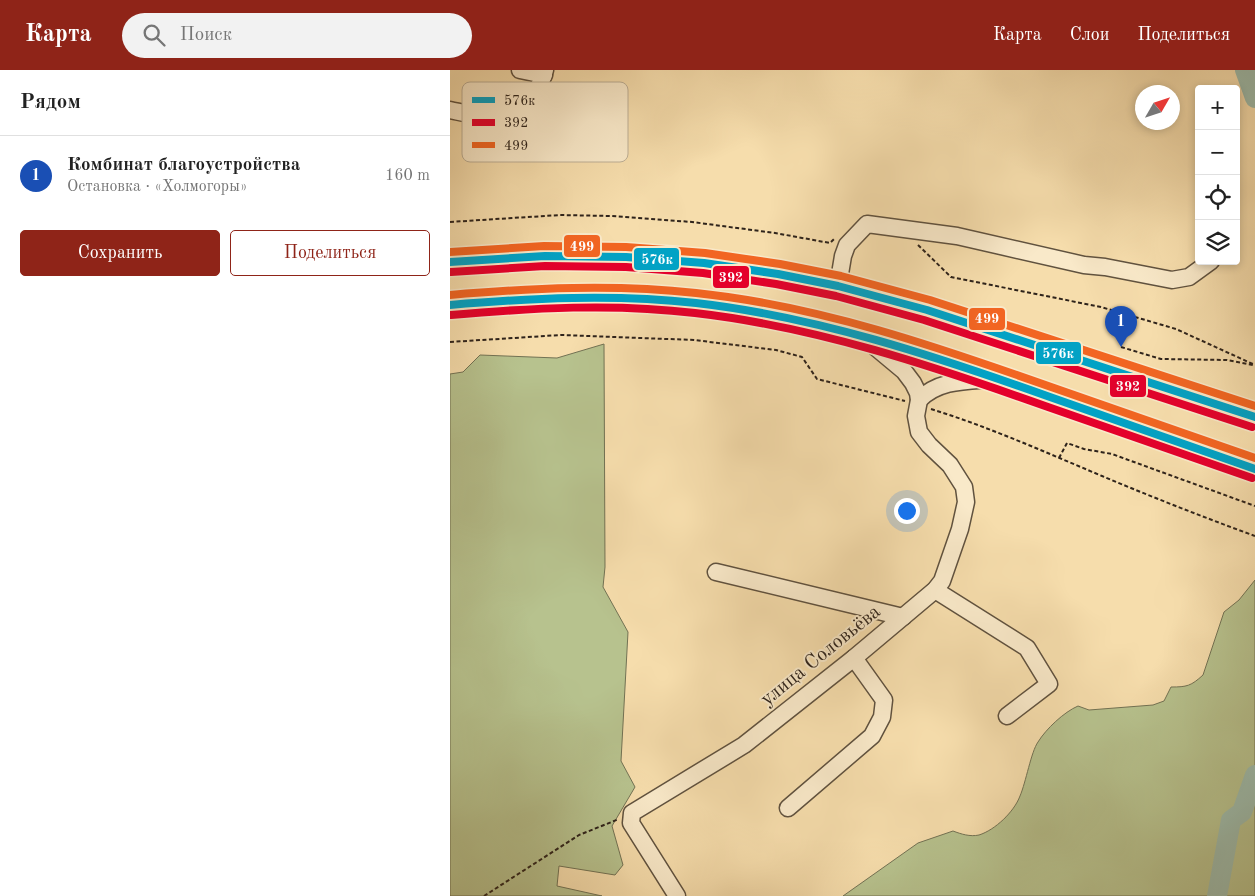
<!DOCTYPE html>
<html lang="ru">
<head>
<meta charset="utf-8">
<style>
  body { margin:0; font-family:"Old Standard TT",serif; background:#f2f2f2; color:#222 }
  .controls { position:absolute; right:15px; top:15px; display:grid; overflow:hidden; border-radius:5px; box-shadow:0 2px 8px #0003 }
  .controls button { width:45px; height:45px; display:grid; place-items:center; padding:0; border:0; border-bottom:1px solid #e0e0e0; background:#fff; color:#222; font:25px sans-serif }
  .compass { position:absolute; left:685px; top:15px; width:45px; height:45px; border-radius:50%; background:#fff; box-shadow:0 2px 8px #0003; rotate:51deg }
  .you { position:absolute; left:456px; top:440px; width:18px; height:18px; margin:-12px; border:4px solid #fff; border-radius:50%; background:#1a73e8; box-shadow:0 0 0 8px #1a73e833 }
  .badge { display:grid; place-items:center; width:32px; height:32px; border-radius:50%; background:#8f2418; color:#fff; font-size:16px; font-weight:700 }
  .pin { position:absolute; translate:-50% -41px; filter:drop-shadow(0 1px 2px #0008) }
  .pin::after { content:''; position:absolute; top:26px; width:18px; height:15px; background:inherit; clip-path:polygon(0 0,100% 0,50% 100%) }
  .list { margin:0; padding:0; list-style:none }
  h2 { display:flex; justify-content:space-between; align-items:center; height:65px; margin:0; padding:0 20px; font-size:21px }
  h2 small { font-size:16px; font-weight:400; color:#767676 }
  .list li { display:grid; grid-template-columns:32px 1fr auto; gap:15px; align-items:center; box-sizing:border-box; height:80px; padding:0 20px; border-top:1px solid #e0e0e0 }
  .list b { display:block; font-size:19px; white-space:nowrap }
  .list p { margin:0; font-size:16px; white-space:nowrap; color:#767676 }
  .list em { font-size:16px; font-style:normal; color:#767676 }
  .actions { display:flex; gap:10px; padding:15px 20px }
  .actions a { flex:1; padding:11px 0; border:1px solid #8f2418; border-radius:5px; text-align:center; font-size:18px; color:#8f2418 }
  .actions .main { background:#8f2418; color:#fff }
  .icon { flex:none; width:28px; height:28px; fill:none; stroke:currentColor; stroke-width:2; stroke-linecap:round; stroke-linejoin:round }
  .map { position:relative; flex:none; width:805px; height:826px; overflow:hidden }
  header { display:flex; align-items:center; gap:30px; box-sizing:border-box; height:70px; padding:0 25px; background:#8f2418; color:#fff }
  header strong { font-size:24px }
  nav { display:flex; gap:28px; margin-inline-start:auto; font-size:18px }
  .search { width:350px; height:45px; background:#f2f2f2; display:flex; align-items:center; gap:12px; box-sizing:border-box; padding:0 18px; border-radius:28px; color:#767676; font-size:19px }
  main { display:flex }
  aside { flex:1; background:#fff }
  .map>svg:first-child { display:block }
  .green { fill:#b7c28e; stroke:#727254 }
  .lines { fill:none; stroke-linecap:round; stroke-linejoin:round }
  .river { stroke:#9dbbab; stroke-width:20 }
  .minor-casing { stroke:#60523f; stroke-width:19 }
  .highway-casing { stroke:#2e231b; stroke-width:25 }
  .path { stroke:#2e231b; stroke-width:2; stroke-dasharray:4 2.5; stroke-linecap:butt }
  .minor { stroke:#f9e9c9; stroke-width:16 }
  .highway { stroke:#f6ddac; stroke-width:22 }
  .bus-1-casing { stroke:#f9e9c9; stroke-width:11 }
  .bus-2-casing { stroke:#f9e9c9; stroke-width:11 }
  .bus-3-casing { stroke:#f9e9c9; stroke-width:11 }
  .bus-1 { stroke:#02a2c5; stroke-width:8 }
  .bus-2 { stroke:#e4002b; stroke-width:8 }
  .bus-3 { stroke:#f26522; stroke-width:8 }
  .labels { text-anchor:middle; dominant-baseline:central; stroke-width:4; stroke-linejoin:round; paint-order:stroke }
  .street-label { font-size:20px; fill:#2e231b; stroke:#f9e9c9 }
  .key { fill:#f9e9c9; stroke:#bcae95; stroke-width:1 }
  .key-label { font-size:14px; fill:#2e231b }
  .line-badge { stroke:#f9e9c9; stroke-width:2 }
  .badge-label { font-size:14px; text-anchor:middle; font-weight:bold; fill:#fff }
</style>
</head>
<body>
<header>
<strong>Карта</strong>
<div class="search"><svg class="icon" aria-label="search" viewBox="0 0 24 24"><circle cx="10" cy="10" r="6"/><path d="M15 15l6 6"/></svg>Поиск</div>
<nav><a>Карта</a><a>Слои</a><a>Поделиться</a></nav>
</header>
<main>
<aside>
<h2>Рядом<small></small></h2>
<ul class="list">
<li><span class="badge" style="background:#1a4fb4">1</span><div><b>Комбинат благоустройства</b><p>Остановка · «Холмогоры»</p></div><em>160 m</em></li>
</ul>
<div class="actions"><a class="main">Сохранить</a><a>Поделиться</a></div>
</aside>
<div class="map">
<svg width="805" height="826" viewBox="0 0 805 826">
  <rect width="100%" height="100%" fill="#f6ddac"/>
  <filter id="stains"><feTurbulence type="fractalNoise" baseFrequency=".004" numOctaves="4"/><feColorMatrix values="0 0 0 0 .2 0 0 0 0 .09 0 0 0 0 .02 0 0 0 .5 -.17"/></filter>
  <radialGradient id="worn" r=".72"><stop offset=".6" stop-color="#630" stop-opacity="0"/><stop offset="1" stop-color="#630" stop-opacity=".3"/></radialGradient>
  <g class="green">
    <path d="M154,274L155,497L153,517L178,562L171,691L185,717L162,756L173,795L165,805L109,796L107,816L152,826H0V304L13,302L30,285L107,288Z"/>
    <path d="M805,510V826H393L468,773L503,761C511,764 520,767 529,765C545,760 564,742 570,726C576,712 581,682 588,672C596,659 614,642 628,636L639,640L703,635L714,631L721,617C737,617 741,616 753,605L774,542L789,530Z"/>
  </g>
  <g class="lines">
    <g class="river">
      <path d="M795,0L805,28"/>
      <path d="M767,826L781,750L792,742L805,705"/>
    </g>
    <g class="minor-casing">
      <g id="minor">
        <path d="M70,0L94,5"/>
        <path d="M0,40C14,43 29,47 43,47C70,47 89,24 95,0"/>
        <path d="M388,216L393,186L397,175L417,154L507,166L634,195L655,197L722,210L739,207L761,191"/>
        <path d="M469,330C488,310 516,311 542,309"/>
        <path d="M266,502L453,547"/>
        <path d="M485,520L577,578L599,614L557,646"/>
        <path d="M338,738L422,666L432,647L434,630L404,588"/>
        <path d="M227,826L181,753L182,743L294,675L404,588L485,520L492,511L510,459L516,432L514,417L500,395L479,375L469,362L466,346L469,330L468,323L463,313L454,301L418,271"/>
      </g>
    </g>
    <g class="highway-casing">
      <g id="highway">
        <path d="M0,192L95,186L176,187L254,193L328,204L388,216L477,240L805,347"/>
        <path d="M0,235C81,228 164,224 246,233C368,247 485,285 600,327C669,351 737,375 805,399"/>
      </g>
    </g>
    <g class="path">
      <path d="M0,152L110,145L162,146L242,152L325,163L380,173L384,169"/>
      <path d="M468,175L501,207L651,237L726,259L805,295"/>
      <path d="M0,272L111,265L244,270L326,280L352,287L367,309L455,331"/>
      <path d="M671,277L711,289L777,290L803,295"/>
      <path d="M481,339C539,357 595,382 652,406C702,427 753,447 805,466"/>
      <path d="M609,388L617,373L634,379L662,384L805,436"/>
      <path d="M34,826L129,765L169,749"/>
    </g>
    <use href="#minor" class="minor"/>
    <use href="#highway" class="highway"/>
    <g class="bus-1-casing">
      <g id="bus-1">
        <path d="M0,192L95,186L176,187L254,193L328,204L388,216L477,240L805,347"/>
        <path d="M0,235C82,228 164,224 246,233C368,247 485,286 600,327C668,351 737,375 805,399"/>
      </g>
    </g>
    <g class="bus-2-casing">
      <g id="bus-2">
        <path d="M1,202L95,196L176,197L253,203L326,214L386,226L474,250L802,357"/>
        <path d="M1,245C82,238 164,233 245,243C367,257 483,296 598,337C666,361 734,384 802,408"/>
      </g>
    </g>
    <g class="bus-3-casing">
      <g id="bus-3">
        <path d="M0,182L94,176L176,177L255,183L330,194L391,206L480,230L805,336"/>
        <path d="M0,225C82,218 164,214 246,223C370,236 488,277 604,318C671,341 738,365 805,388"/>
      </g>
    </g>
    <use href="#bus-1" class="bus-1"/>
    <use href="#bus-2" class="bus-2"/>
    <use href="#bus-3" class="bus-3"/>
  </g>
  <g class="labels">
    <g class="street-label">
      <text transform="translate(371 586) rotate(-39)">улица Соловьёва</text>
    </g>
  </g>
  <rect x="12" y="12" width="166" height="80" rx="8" class="key"/>
  <rect x="22" y="27" width="23" height="6" fill="#02a2c5"/>
  <rect x="22" y="49" width="23" height="7" fill="#e4002b"/>
  <rect x="22" y="72" width="23" height="6" fill="#f26522"/>
  <g class="key-label">
    <text x="54" y="35">576к</text>
    <text x="54" y="57">392</text>
    <text x="54" y="80">499</text>
  </g>
  <g class="line-badge">
    <rect x="113" y="164" width="38" height="24" rx="5" fill="#f26522"/>
    <rect x="183" y="177" width="47" height="24" rx="5" fill="#02a2c5"/>
    <rect x="262" y="195" width="38" height="24" rx="5" fill="#e4002b"/>
    <rect x="518" y="237" width="38" height="24" rx="5" fill="#f26522"/>
    <rect x="585" y="271" width="47" height="24" rx="5" fill="#02a2c5"/>
    <rect x="659" y="304" width="38" height="24" rx="5" fill="#e4002b"/>
  </g>
  <g class="badge-label">
    <text x="132" y="181">499</text>
    <text x="207" y="194">576к</text>
    <text x="281" y="212">392</text>
    <text x="537" y="253">499</text>
    <text x="608" y="288">576к</text>
    <text x="678" y="321">392</text>
  </g>
  <rect width="100%" height="100%" filter="url(#stains)"/>
  <rect width="100%" height="100%" fill="url(#worn)"/>
</svg>
<div class="controls">
<button>+</button>
<button>−</button>
<button><svg class="icon" aria-label="locate" viewBox="0 0 24 24"><circle cx="12" cy="12" r="6"/><path d="M12 2v4M12 18v4M2 12h4M18 12h4"/></svg></button>
<button><svg class="icon" aria-label="layers" viewBox="0 0 24 24"><path d="M12 4l9 5-9 5-9-5zM3 14l9 5 9-5"/></svg></button>
</div>
<svg class="compass" viewBox="-18 -18 36 36"><path d="M0-13l5 13h-10z" fill="#e53935"/><path d="M0 13l5-13h-10z" fill="#767676"/></svg>
<div class="you"></div>
<div class="pin badge" style="left:671px;top:277px;background:#1a4fb4">1</div>
</div>
</main>
</body>
</html>
